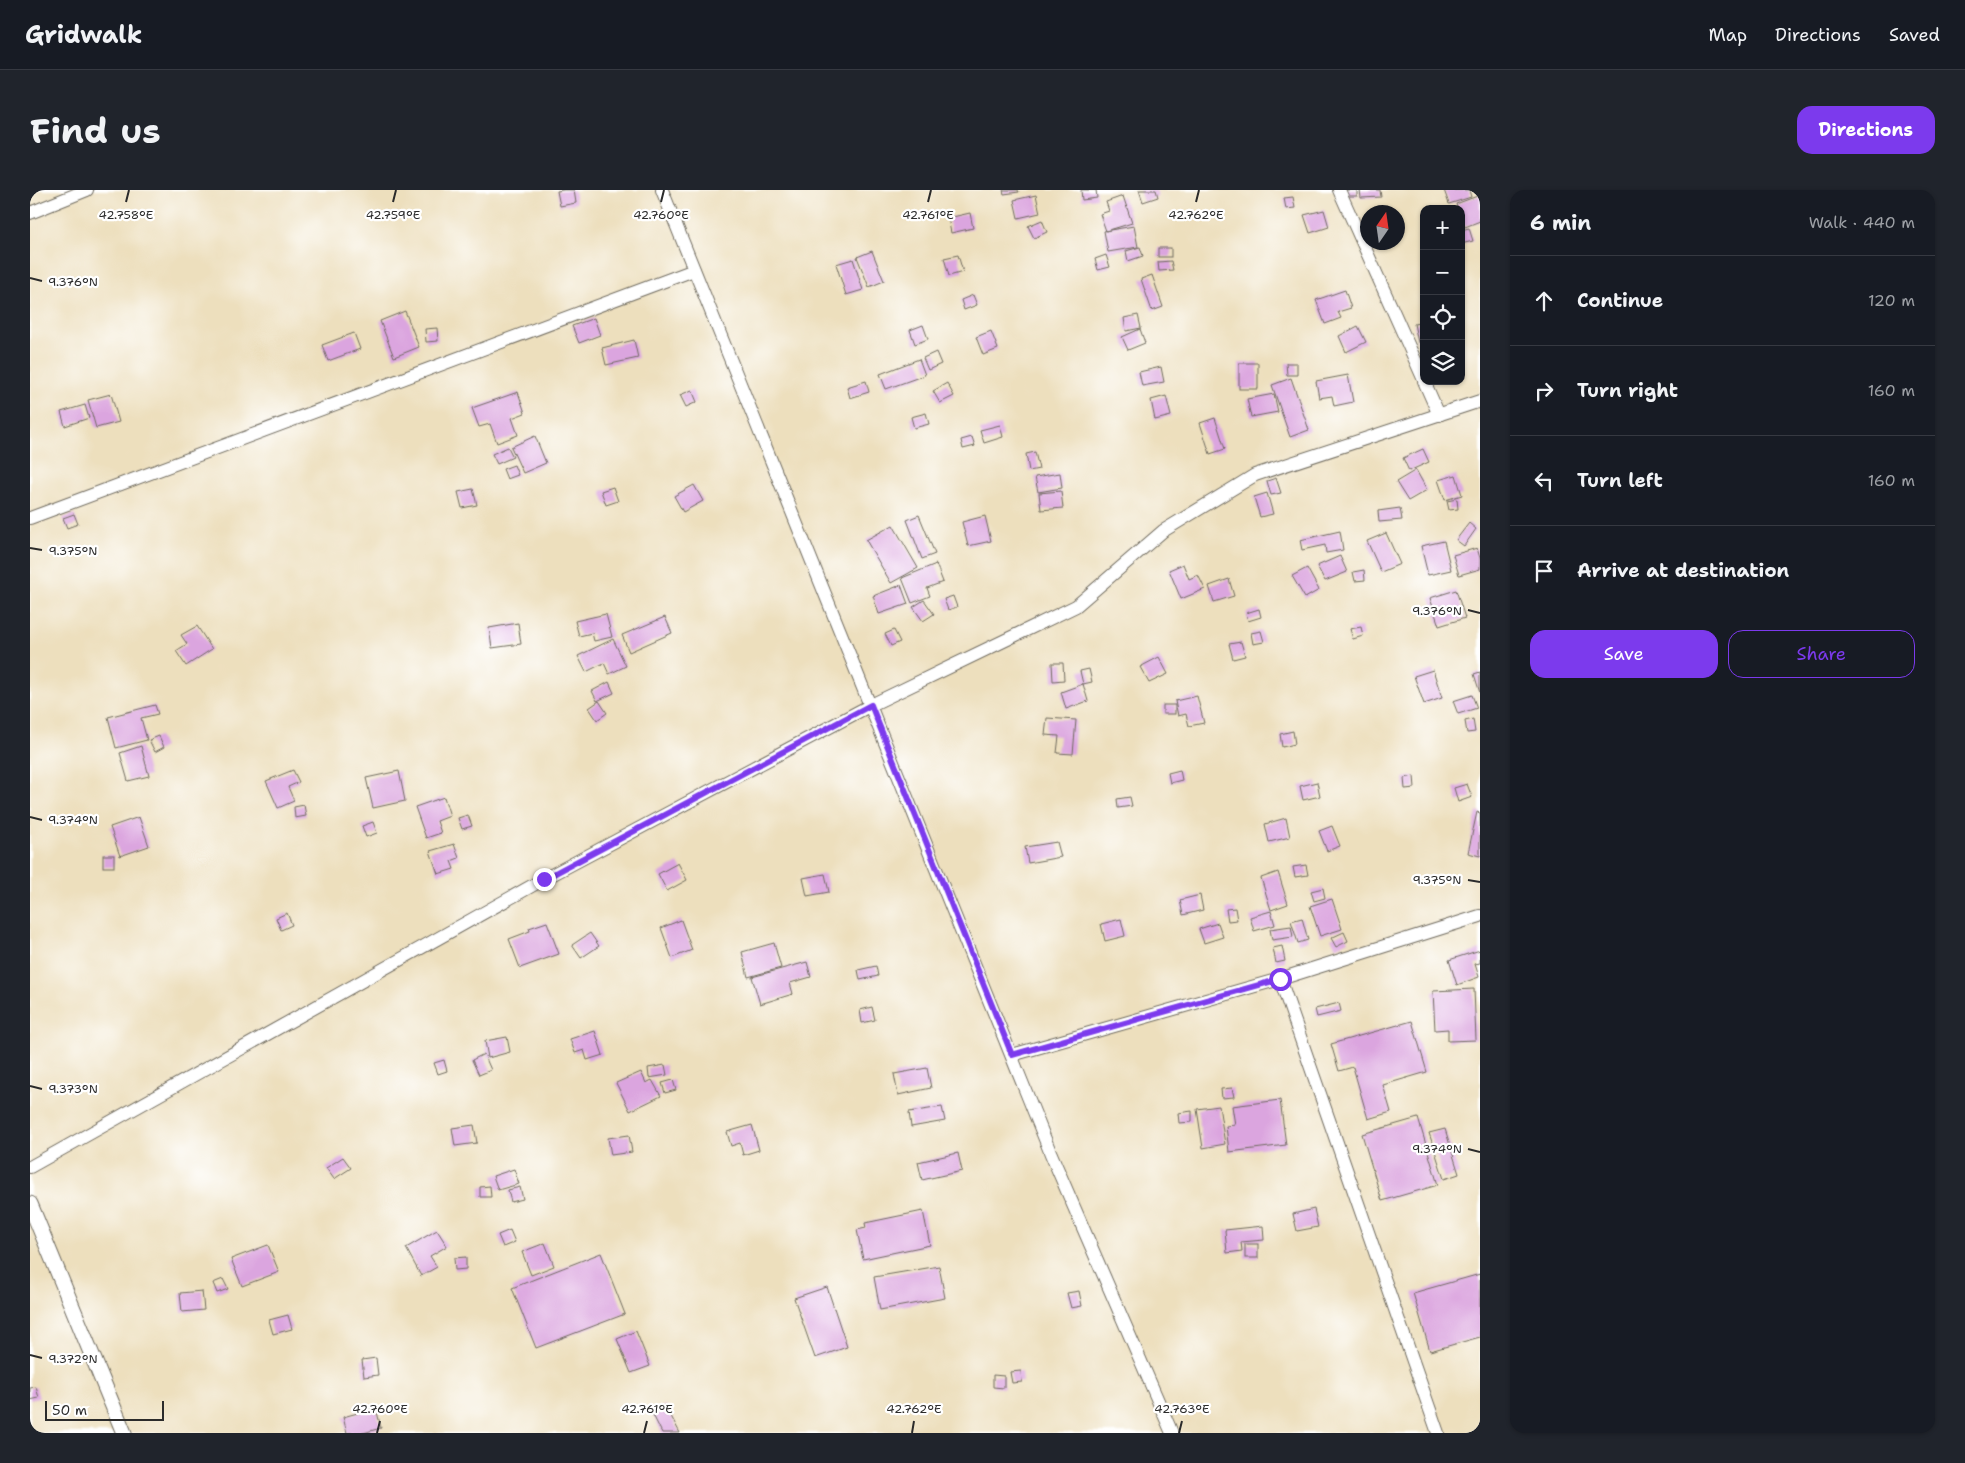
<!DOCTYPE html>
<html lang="en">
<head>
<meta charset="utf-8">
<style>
  body { margin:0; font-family:"Shantell Sans",sans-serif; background:#20242c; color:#f1f3f6 }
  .controls { position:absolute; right:15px; top:15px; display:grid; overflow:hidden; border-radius:10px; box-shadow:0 1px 4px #0004 }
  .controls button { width:45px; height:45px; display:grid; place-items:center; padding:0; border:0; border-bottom:1px solid #363941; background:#171b24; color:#f1f3f6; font:25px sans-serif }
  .compass { position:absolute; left:1330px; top:15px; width:45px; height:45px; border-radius:50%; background:#171b24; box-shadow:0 1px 4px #0004; rotate:13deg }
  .scale { position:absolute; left:15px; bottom:12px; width:119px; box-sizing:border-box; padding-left:5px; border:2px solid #2b2b2b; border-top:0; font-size:14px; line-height:18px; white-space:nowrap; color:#2b2b2b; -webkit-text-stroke:4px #fff; paint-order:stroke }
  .stop { position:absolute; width:15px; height:15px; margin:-11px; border:4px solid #7c3aed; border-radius:50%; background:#fff }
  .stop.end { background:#7c3aed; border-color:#fff; box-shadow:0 1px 5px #0008 }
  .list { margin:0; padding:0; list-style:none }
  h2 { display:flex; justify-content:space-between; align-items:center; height:65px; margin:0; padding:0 20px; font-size:21px }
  h2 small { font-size:16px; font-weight:400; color:#9ea1a6 }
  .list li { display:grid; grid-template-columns:32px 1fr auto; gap:15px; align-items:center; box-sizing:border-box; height:90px; padding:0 20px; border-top:1px solid #363941 }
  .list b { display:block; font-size:19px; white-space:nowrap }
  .list em { font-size:16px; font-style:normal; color:#9ea1a6 }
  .actions { display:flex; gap:10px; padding:15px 20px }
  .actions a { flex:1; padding:11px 0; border:1px solid #7c3aed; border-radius:15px; text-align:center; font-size:18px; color:#7c3aed }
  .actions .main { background:#7c3aed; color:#fff }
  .icon { flex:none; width:28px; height:28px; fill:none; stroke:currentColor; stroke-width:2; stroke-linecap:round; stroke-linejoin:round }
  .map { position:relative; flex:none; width:1450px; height:1243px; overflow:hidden; border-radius:15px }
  header { display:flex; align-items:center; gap:30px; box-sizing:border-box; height:70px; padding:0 25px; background:#171b24; border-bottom:1px solid #363941 }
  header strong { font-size:24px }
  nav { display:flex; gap:28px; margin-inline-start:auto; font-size:18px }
  .intro { display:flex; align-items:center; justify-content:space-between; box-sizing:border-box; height:120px; padding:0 30px }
  h1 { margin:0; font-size:35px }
  .button { padding:12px 22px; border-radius:15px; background:#7c3aed; color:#fff; font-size:18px; font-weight:700 }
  main { display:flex; gap:30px; padding:0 30px }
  aside { flex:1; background:#171b24; border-radius:15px; box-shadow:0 1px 4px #0004 }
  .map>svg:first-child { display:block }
  .building { fill:#dba5df }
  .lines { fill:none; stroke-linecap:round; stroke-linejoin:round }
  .minor-casing { stroke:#6f6a5e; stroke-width:14 }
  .tertiary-casing { stroke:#6f6a5e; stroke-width:17 }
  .minor { stroke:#fff; stroke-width:12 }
  .tertiary { stroke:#fff; stroke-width:15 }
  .route { stroke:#7c3aed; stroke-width:6 }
  .ticks { fill:none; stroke:#2b2b2b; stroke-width:2 }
  .ticks-label { font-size:12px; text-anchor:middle; fill:#2b2b2b; stroke:#fff; stroke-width:4.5; stroke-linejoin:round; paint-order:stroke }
</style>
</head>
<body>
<header>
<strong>Gridwalk</strong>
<nav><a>Map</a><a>Directions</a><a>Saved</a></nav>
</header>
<div class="intro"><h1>Find us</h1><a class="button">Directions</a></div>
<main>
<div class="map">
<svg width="1450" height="1243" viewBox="0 0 1450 1243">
  <rect width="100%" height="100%" fill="#fff"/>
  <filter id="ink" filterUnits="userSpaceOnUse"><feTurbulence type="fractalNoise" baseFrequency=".02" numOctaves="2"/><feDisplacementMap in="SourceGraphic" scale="10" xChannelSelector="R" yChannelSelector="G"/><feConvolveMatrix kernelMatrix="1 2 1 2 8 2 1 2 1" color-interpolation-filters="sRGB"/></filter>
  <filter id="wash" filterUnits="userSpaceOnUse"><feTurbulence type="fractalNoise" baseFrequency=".0096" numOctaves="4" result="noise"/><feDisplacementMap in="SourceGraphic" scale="20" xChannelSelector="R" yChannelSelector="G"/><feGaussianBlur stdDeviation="1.12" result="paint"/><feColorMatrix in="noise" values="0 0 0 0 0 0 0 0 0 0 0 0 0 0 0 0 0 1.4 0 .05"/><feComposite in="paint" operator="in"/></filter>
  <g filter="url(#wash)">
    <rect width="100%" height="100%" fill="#eddfbd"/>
    <g id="blocks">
      <g class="building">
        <path d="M534,0H544L546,13L530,16L527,1Z"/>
        <path d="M973,0H988L989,2L974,4Z"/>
        <path d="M1051,0H1066L1067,8L1052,10Z"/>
        <path d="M1109,0H1126L1128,7L1113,12Z"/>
        <rect x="1313" y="0" width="14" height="6"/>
        <path d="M1330,0H1350L1351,7L1331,8Z"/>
        <path d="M1414,0H1439L1441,7L1419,14Z"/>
        <path d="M1006,5L1010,23L988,28L984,10Z"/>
        <path d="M1450,5V31L1435,37L1431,28V19H1428L1426,14Z"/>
        <path d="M1093,6L1102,33L1076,41L1070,24L1079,21L1076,12Z"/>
        <path d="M1263,7L1265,18L1256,19L1254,8Z"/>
        <path d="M1294,20L1299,37L1280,43L1274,25Z"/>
        <path d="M940,23L943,38L921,43L918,28Z"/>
        <path d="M1012,30L1017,42L1004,48L998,36Z"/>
        <path d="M1104,36L1108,57L1078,62L1074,41Z"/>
        <path d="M1439,38L1443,51L1431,54V40Z"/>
        <path d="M1110,57L1113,66L1098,71L1096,61Z"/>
        <rect x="1128" y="58" width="13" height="9"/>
        <path d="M842,61L854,91L839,97L827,67Z"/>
        <path d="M928,65L933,82L919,86L914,68Z"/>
        <path d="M1076,65L1080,77L1068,80L1065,69Z"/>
        <path d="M823,69L833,100L816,105L806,74Z"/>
        <path d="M1141,71L1143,80L1129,81L1128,72Z"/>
        <path d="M1122,85L1133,117L1122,121L1111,89Z"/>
        <path d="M1315,100L1321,118L1308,122L1311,128L1295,134L1286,110Z"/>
        <path d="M943,105L947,115L934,120L931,110Z"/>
        <path d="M375,121L389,157L364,167L350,131Z"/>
        <path d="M1108,125L1111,138L1096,141L1094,128Z"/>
        <path d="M564,128L570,145L549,153L542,136Z"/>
        <path d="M1394,132V151L1388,152L1384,134Z"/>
        <path d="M893,135L898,149L885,154L880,140Z"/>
        <path d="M1328,136L1336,152L1316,162L1309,146Z"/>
        <path d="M407,138L408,151L396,152L395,139Z"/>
        <path d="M1110,139L1115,153L1098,160L1092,147Z"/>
        <path d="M961,141L968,159L953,165L946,147Z"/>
        <path d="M324,143L330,159L298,171L292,155Z"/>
        <path d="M604,150L608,168L576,175L572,158Z"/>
        <path d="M906,162L911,174L898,180L893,168Z"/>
        <path d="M889,169L895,185L856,199L850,184Z"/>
        <rect x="1209" y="173" width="19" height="26"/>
        <path d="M1256,173H1267V185H1257Z"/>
        <path d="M1131,177L1134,192L1112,196L1109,182Z"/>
        <path d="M1318,185L1323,212L1304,216L1302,206L1289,208L1286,191Z"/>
        <path d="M1261,188L1279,240L1260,247L1242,195Z"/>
        <path d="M836,191L839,202L820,208L817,197Z"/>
        <path d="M917,193L924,206L910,213L903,201Z"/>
        <path d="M662,200L667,212L656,217L650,205Z"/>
        <path d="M488,202L495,223L482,228L488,245L467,253L460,234L449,237L442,218Z"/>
        <path d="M81,204L89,232L66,238L58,210Z"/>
        <path d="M1244,204L1248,222L1221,227L1217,209Z"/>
        <path d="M1136,206L1141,226L1125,230L1121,210Z"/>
        <path d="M55,215L59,228L35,236L31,222Z"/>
        <path d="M896,223L899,234L884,238L881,227Z"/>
        <path d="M1185,228L1195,259L1180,264L1170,233Z"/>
        <path d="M970,235L973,247L954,253L950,240Z"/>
        <path d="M505,246L516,273L493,283L481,257Z"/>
        <path d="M942,247L945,256L933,259L931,250Z"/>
        <path d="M478,257L483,267L467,274L462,264Z"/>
        <path d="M1393,259L1399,272L1379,281L1373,268Z"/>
        <path d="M1005,262L1009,279L999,281L996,264Z"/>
        <path d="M484,275L488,285L477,289L473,279Z"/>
        <path d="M1386,280L1397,300L1378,311L1366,292Z"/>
        <path d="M1030,283L1032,298L1008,302L1005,287Z"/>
        <path d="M1426,285L1432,305L1415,310L1408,290Z"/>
        <path d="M1246,288L1251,303L1241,305L1237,291Z"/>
        <path d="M664,295L673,311L653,322L644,306Z"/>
        <path d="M583,297L588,311L576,315L571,301Z"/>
        <path d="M443,299L447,315L432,318L428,302Z"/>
        <path d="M1031,301L1033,318L1011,320L1009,303Z"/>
        <path d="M1237,303L1243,324L1230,327L1224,307Z"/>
        <path d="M1427,309L1428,319L1419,320L1417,311Z"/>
        <path d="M1370,318L1372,330L1349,332L1348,321Z"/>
        <path d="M44,324L48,334L37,338L33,328Z"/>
        <path d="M889,325L905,364L892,369L877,330Z"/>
        <path d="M955,326L961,351L938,356L932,332Z"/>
        <path d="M1439,333L1446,339L1434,356L1426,350Z"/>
        <path d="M863,335L888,378L861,393L836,350Z"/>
        <path d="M1310,341L1313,360L1296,363L1295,355L1272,360L1270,350Z"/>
        <path d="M1356,343L1370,374L1351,382L1337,351Z"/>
        <path d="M1414,351L1421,380L1398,385L1391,356Z"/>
        <path d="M1447,358L1450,368V379L1429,385L1423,365Z"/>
        <path d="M1310,366L1317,382L1295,391L1287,376Z"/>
        <path d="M906,374L913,392L897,398L900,406L882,413L872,388Z"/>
        <path d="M1153,374L1159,389L1168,385L1175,399L1151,409L1139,380Z"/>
        <path d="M1277,378L1289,400L1275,408L1262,386Z"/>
        <path d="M1334,380L1335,390L1325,391L1323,382Z"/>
        <path d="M1199,389L1204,406L1184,412L1179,396Z"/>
        <path d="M871,395L878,414L849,424L843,406Z"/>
        <path d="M1426,400L1435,428L1409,436L1400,408Z"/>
        <path d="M923,406L927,417L918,420L914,409Z"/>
        <path d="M894,410L904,424L893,431L883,417Z"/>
        <path d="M1229,419L1231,427L1218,431L1216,423Z"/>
        <path d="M576,424L582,447L564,451L562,443L549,446L545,431Z"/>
        <path d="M635,427L642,443L599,462L592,445Z"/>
        <path d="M488,433L491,454L462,458L459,438Z"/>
        <path d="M167,436L182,459L156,476L146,461L157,454L151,445Z"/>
        <path d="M1331,437L1333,446L1323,449L1320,439Z"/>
        <path d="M864,440L870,452L861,456L855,444Z"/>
        <path d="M1231,441L1234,452L1223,454L1221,443Z"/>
        <path d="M583,449L596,476L579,484L574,473L556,482L548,466Z"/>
        <path d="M1211,452L1215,466L1203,469L1199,454Z"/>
        <path d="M1129,467L1138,484L1119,493L1110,477Z"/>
        <path d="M1022,473H1033L1034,490L1023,491Z"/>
        <path d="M1059,479L1062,492L1053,494L1050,481Z"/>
        <path d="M1403,480L1412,508L1394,514L1384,486Z"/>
        <path d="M1450,482V503L1444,484Z"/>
        <path d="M579,492L584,503L567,511L562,501Z"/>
        <path d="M1053,494L1058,511L1036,519L1031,502Z"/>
        <path d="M1442,505L1447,518L1428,524L1423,511Z"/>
        <path d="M1167,506L1174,533L1159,536L1156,524L1148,526L1145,511Z"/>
        <path d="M569,511L577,523L567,530L559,518Z"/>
        <path d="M125,515L128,524L111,528L117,550L86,558L78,527Z"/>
        <rect x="1133" y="515" width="12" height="9"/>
        <path d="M1017,528L1046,530L1043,564L1027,563L1029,546L1015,545Z"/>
        <path d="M1443,529L1445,542L1437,543L1435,531Z"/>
        <path d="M1263,541L1265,554L1252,557L1250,544Z"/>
        <path d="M129,546L134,557L125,562L119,550Z"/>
        <path d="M111,556L119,586L98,591L90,563Z"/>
        <path d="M263,580L269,592L258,597L264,611L248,618L236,591Z"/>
        <path d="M1150,580L1152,590L1140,593L1138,583Z"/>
        <path d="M369,581L375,611L343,618L336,588Z"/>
        <path d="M1384,586L1385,598L1375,599L1374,588Z"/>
        <path d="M1287,592L1290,606L1273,610L1270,596Z"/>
        <path d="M1437,594L1442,607L1428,612L1424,598Z"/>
        <path d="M414,607L420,626L407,631L411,643L396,648L385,617Z"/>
        <path d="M1100,607L1102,616L1088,618L1087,609Z"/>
        <path d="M274,615L276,626L265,628L264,617Z"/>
        <path d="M1447,622L1450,623V666L1438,663Z"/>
        <path d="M438,625L442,636L432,639L428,628Z"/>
        <path d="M109,627L119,656L90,666L80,637Z"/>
        <path d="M1256,628L1260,647L1239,652L1235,634Z"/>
        <path d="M343,632L347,643L336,647L332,636Z"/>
        <path d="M1302,636L1310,656L1297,661L1289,641Z"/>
        <path d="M1027,652L1031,667L998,673L995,657Z"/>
        <path d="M424,654L429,668L421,671L424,679L408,684L400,661Z"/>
        <rect x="73" y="665" width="11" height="12"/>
        <path d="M648,673L657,690L637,701L628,684Z"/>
        <path d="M1276,675L1278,685L1265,687L1263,677Z"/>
        <path d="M1248,682L1258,714L1241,720L1231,688Z"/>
        <path d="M795,684L799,702L777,706L773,688Z"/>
        <path d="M1293,698L1295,708L1284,711L1281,701Z"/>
        <path d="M1170,705L1173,720L1153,725L1150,710Z"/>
        <path d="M1302,709L1312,739L1290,746L1280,716Z"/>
        <path d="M1205,718L1207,730L1198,731L1196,719Z"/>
        <path d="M1241,721L1245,735L1224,741L1220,727Z"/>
        <path d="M257,723L262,735L251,740L246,728Z"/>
        <path d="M1272,728L1278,750L1268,753L1261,731Z"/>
        <path d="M1091,729L1095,746L1075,751L1071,734Z"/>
        <path d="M651,730L662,760L642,768L631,738Z"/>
        <path d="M517,732L529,764L490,778L479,749L500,741L499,738Z"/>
        <path d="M1188,733L1193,747L1174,753L1169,739Z"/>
        <path d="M1261,736L1263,747L1242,750L1240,739Z"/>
        <path d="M1314,742L1318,751L1306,757L1301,748Z"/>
        <path d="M560,743L569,756L551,768L542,755Z"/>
        <path d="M744,753L751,778L718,787L712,762Z"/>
        <path d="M1252,756L1255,771L1246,773L1243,758Z"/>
        <path d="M1450,760V773L1445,774L1449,787L1427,795L1419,770Z"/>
        <path d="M777,772L781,787L760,793L763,804L730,814L722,787Z"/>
        <path d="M846,776L848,786L830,790L828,780Z"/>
        <path d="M1444,799L1446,850L1418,851V839L1405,840L1403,801Z"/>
        <path d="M1309,813L1311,821L1287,827L1285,819Z"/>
        <path d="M842,817L845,830L832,833L830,820Z"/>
        <path d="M1382,831L1397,882L1353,895L1361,922L1338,929L1323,877L1309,881L1301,854Z"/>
        <path d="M565,841L573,865L557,870L554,860L545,863L540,849Z"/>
        <path d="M477,847L480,862L458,868L455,851Z"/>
        <path d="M454,864L461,880L449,885L442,870Z"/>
        <path d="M414,870L417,881L408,884L404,873Z"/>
        <path d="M635,875L637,885L619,888L618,878Z"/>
        <path d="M897,878L901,898L868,905L864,884Z"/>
        <path d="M611,882L616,893L622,890L631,906L600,921L586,893Z"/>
        <path d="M643,890L646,900L635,903L632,893Z"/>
        <path d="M1202,898L1204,907L1192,908L1191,899Z"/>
        <path d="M1250,910L1256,955L1199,962L1196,936L1205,935L1202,916Z"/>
        <path d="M1189,916L1195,954L1173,958L1167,919Z"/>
        <path d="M912,917L915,931L881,937L879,922Z"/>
        <path d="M1162,921V932L1149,933L1148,923Z"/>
        <path d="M1388,928L1408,995L1352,1011L1332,944Z"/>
        <path d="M444,935L447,953L425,956L422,938Z"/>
        <path d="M722,935L729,960L713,965L710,953L701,956L697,942Z"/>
        <path d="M1415,939L1429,984L1414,989L1399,943Z"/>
        <path d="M599,945L602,962L581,965L578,948Z"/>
        <path d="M928,963L932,981L892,990L888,972Z"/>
        <path d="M313,967L321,978L304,989L296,978Z"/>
        <path d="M484,979L489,994L468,1000L463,986Z"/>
        <path d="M460,996L461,1007H450V997Z"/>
        <path d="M490,997L493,1009L481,1012L478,1000Z"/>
        <path d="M1284,1019L1288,1037L1267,1041L1263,1024Z"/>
        <path d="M893,1021L900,1055L833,1069L827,1040L836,1038L835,1033Z"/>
        <path d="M1233,1036L1234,1050L1211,1052L1212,1061L1197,1063L1195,1040Z"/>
        <path d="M407,1040L417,1056L400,1066L407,1077L391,1086L376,1058Z"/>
        <path d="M480,1040L485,1052L473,1057L468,1045Z"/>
        <path d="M515,1053L524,1076L501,1085L492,1062Z"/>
        <rect x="1215" y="1054" width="13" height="14"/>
        <path d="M238,1055L249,1082L212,1096L201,1069Z"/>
        <path d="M571,1063L595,1124L506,1158L482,1098Z"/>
        <path d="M436,1067V1079L425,1080L424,1068Z"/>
        <path d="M909,1076L915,1108L850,1120L844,1087Z"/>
        <path d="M1450,1084V1147L1400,1161L1383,1103Z"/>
        <path d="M193,1089L198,1099L187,1103L183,1093Z"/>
        <path d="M797,1097L817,1157L785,1168L764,1108Z"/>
        <path d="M172,1101L174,1120L152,1122L150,1103Z"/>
        <path d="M1049,1101L1052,1116L1041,1118L1037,1103Z"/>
        <path d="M258,1125L262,1139L243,1144L239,1130Z"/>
        <path d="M606,1141L620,1176L601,1183L587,1149Z"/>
        <path d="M346,1168L348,1185L334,1187L332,1170Z"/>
        <path d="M991,1181L992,1192L982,1193L980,1182Z"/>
        <path d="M963,1185L974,1186V1198L963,1197Z"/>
        <path d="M6,1197L9,1208L0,1210V1198Z"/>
        <path d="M635,1215L650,1243H632L622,1223Z"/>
        <path d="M346,1218L351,1238L333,1243H317L313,1227Z"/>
      </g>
    </g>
  </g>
  <g filter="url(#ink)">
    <use href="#blocks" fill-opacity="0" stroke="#6f6a5e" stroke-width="1"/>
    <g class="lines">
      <g class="minor-casing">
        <g id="minor">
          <path d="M632,0L1021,964L1142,1243"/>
          <path d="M1309,0L1394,190"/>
          <path d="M0,23L57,0"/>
          <path d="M1394,191L1409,225"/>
          <path d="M0,328L664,80"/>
          <path d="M1250,789L1408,1243"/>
          <path d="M982,865L1250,789L1450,726"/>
          <path d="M0,977L514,689L841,515L1046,416L1133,341L1225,285L1450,211"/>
        </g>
      </g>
      <g class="tertiary-casing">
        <path id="tertiary" d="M0,1014L94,1243"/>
      </g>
      <use href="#minor" class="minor"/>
      <use href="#tertiary" class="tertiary"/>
    </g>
  </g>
  <g class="lines" filter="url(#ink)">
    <path class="route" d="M514,689L841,515L982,865L1250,789"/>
  </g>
  <path class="ticks" d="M96,12L99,0M363,12L366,0M631,12L634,0M898,12L901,0M1166,12L1169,0M0,88L12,91M0,358L12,360M1438,420L1450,423M0,627L12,630M1438,690L1450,692M0,896L12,899M1438,959L1450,962M0,1165L12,1168M347,1243L350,1231M614,1243L617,1231M882,1243L884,1231M1149,1243L1152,1231"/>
  <g class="ticks-label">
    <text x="96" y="29">42.758°E</text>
    <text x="363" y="29">42.759°E</text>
    <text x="631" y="29">42.760°E</text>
    <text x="898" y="29">42.761°E</text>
    <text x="1166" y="29">42.762°E</text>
    <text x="43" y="96">9.376°N</text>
    <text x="43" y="365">9.375°N</text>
    <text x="1407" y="425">9.376°N</text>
    <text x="43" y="634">9.374°N</text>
    <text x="1407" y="694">9.375°N</text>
    <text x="43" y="903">9.373°N</text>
    <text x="1407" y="963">9.374°N</text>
    <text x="43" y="1173">9.372°N</text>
    <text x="350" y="1223">42.760°E</text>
    <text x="617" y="1223">42.761°E</text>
    <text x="884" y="1223">42.762°E</text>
    <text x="1152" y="1223">42.763°E</text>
  </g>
</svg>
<div class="controls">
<button>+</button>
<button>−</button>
<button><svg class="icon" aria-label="locate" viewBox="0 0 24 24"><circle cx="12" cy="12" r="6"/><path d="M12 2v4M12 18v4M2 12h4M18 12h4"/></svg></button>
<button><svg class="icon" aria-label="layers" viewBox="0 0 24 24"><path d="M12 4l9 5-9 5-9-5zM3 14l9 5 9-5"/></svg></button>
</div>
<svg class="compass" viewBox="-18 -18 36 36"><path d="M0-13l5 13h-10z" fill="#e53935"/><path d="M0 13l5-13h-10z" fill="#9ea1a6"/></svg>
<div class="scale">50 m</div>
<div class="stop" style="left:1250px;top:789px"></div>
<div class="stop end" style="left:514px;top:689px"></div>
</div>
<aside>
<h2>6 min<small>Walk · 440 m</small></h2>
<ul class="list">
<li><svg class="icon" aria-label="ahead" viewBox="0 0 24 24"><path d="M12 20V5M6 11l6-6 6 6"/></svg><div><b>Continue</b></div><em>120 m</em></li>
<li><svg class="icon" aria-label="right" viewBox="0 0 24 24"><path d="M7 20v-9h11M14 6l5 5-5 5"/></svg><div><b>Turn right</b></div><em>160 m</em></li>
<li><svg class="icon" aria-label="left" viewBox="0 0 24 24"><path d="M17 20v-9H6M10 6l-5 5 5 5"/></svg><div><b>Turn left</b></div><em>160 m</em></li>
<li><svg class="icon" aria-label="arrive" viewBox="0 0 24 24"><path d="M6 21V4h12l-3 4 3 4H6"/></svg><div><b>Arrive at destination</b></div></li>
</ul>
<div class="actions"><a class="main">Save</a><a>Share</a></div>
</aside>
</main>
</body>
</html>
